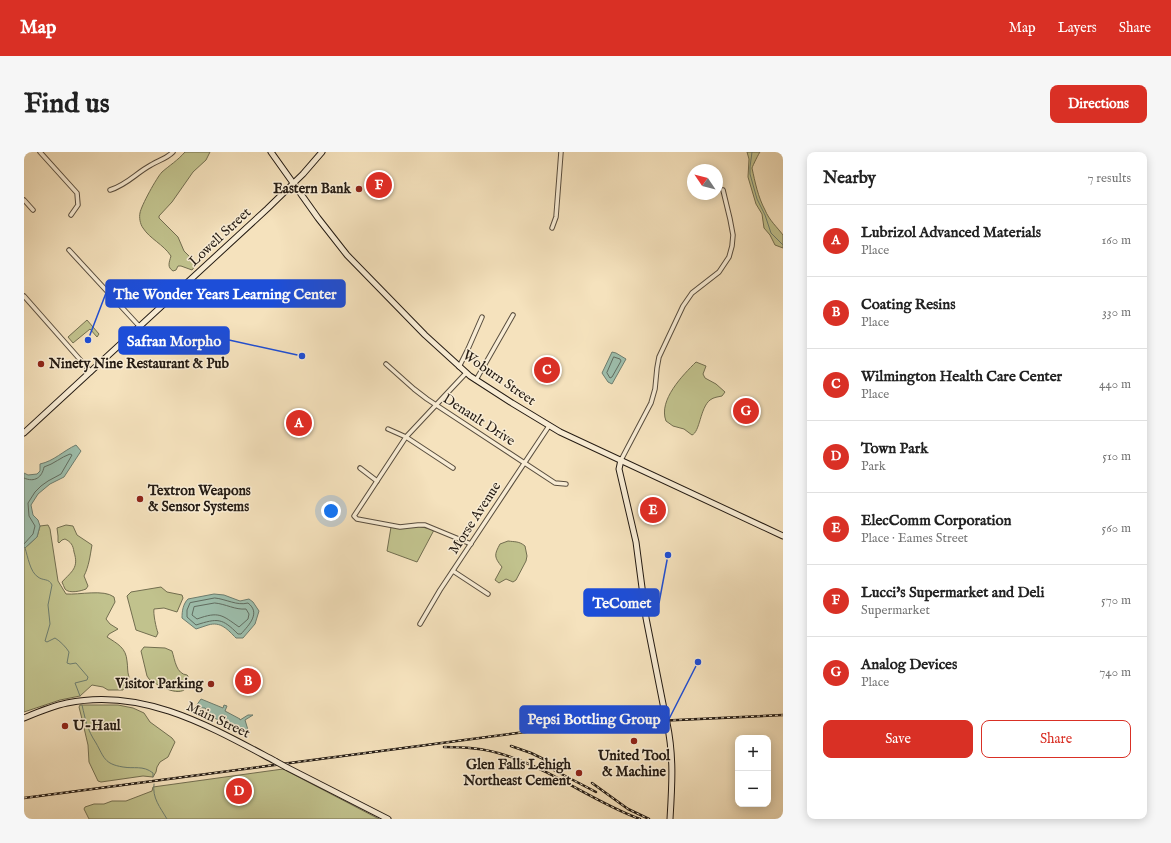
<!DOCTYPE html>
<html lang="en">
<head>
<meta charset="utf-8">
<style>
  body { margin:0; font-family:"IM FELL English",serif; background:#f6f6f6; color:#222 }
  .controls { position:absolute; right:12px; bottom:12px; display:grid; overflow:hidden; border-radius:8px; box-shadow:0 2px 10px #0003 }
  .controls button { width:36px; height:36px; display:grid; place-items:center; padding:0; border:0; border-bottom:1px solid #e0e0e0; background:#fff; color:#222; font:20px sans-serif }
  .compass { position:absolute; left:663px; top:12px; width:36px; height:36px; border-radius:50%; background:#fff; box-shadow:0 2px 10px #0003; rotate:305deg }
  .you { position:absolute; left:307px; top:359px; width:14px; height:14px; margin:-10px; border:3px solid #fff; border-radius:50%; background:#1a73e8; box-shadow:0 0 0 6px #1a73e833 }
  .badge { display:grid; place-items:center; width:26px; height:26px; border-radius:50%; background:#d93025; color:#fff; font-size:13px; font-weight:700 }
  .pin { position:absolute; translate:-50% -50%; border:2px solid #fff; box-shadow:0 1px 4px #0006 }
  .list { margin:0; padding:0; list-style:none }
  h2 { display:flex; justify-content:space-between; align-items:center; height:52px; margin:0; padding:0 16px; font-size:17px }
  h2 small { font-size:13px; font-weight:400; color:#767676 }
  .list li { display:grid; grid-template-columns:26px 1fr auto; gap:12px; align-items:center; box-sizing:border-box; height:72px; padding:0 16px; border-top:1px solid #e0e0e0 }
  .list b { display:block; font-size:15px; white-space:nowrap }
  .list p { margin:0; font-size:13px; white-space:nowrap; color:#767676 }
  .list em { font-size:13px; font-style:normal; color:#767676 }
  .actions { display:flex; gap:8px; padding:12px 16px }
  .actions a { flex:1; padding:9px 0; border:1px solid #d93025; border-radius:8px; text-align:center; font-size:14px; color:#d93025 }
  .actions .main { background:#d93025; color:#fff }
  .map { position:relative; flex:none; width:759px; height:667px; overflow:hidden; border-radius:8px }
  header { display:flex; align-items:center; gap:24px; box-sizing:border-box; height:56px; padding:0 20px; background:#d93025; color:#fff }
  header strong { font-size:19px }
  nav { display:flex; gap:22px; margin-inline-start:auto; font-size:14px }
  .intro { display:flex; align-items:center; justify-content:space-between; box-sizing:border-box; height:96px; padding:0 24px }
  h1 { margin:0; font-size:28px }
  .button { padding:10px 18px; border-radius:8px; background:#d93025; color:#fff; font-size:14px; font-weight:700 }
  main { display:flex; gap:24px; padding:0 24px }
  aside { flex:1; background:#fff; border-radius:8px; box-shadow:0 2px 10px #0003 }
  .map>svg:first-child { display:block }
  .green { fill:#c1c28d; stroke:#726e50 }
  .water { fill:#9dbeac; stroke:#6d7d6f }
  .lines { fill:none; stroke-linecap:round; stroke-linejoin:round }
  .shore { stroke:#606c60; stroke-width:1 }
  .stream { stroke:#6d7d6f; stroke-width:1 }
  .street-casing { stroke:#584d3e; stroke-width:5.5 }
  .secondary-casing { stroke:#241b13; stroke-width:7 }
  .street { stroke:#f8ecd4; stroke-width:3.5 }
  .secondary { stroke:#f8ecd4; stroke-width:5 }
  .rail-casing { stroke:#241b13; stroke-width:2.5 }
  .rail { stroke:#f8ecd4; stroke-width:1; stroke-dasharray:3; stroke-linecap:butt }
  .secondary-bridge-casing { stroke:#241b13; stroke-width:7; stroke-linecap:butt }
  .secondary-bridge { stroke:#f8ecd4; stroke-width:5 }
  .poi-dot { fill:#8f2418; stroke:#f8ecd4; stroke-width:1.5 }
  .labels { text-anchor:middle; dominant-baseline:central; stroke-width:3; stroke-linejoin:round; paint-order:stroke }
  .poi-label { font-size:14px; font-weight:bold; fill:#241b13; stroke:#f8ecd4; text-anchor:end }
  .street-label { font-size:14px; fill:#241b13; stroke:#f8ecd4 }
  .leader { fill:none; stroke:#1d4ed8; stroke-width:1.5 }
  .callout-dot { fill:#1d4ed8; stroke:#f8ecd4; stroke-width:1.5 }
  .callout { fill:#1d4ed8; stroke:#1d4ed8; stroke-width:1.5 }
  .callout-label { font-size:15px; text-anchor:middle; font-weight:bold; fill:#fff }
</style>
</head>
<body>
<header>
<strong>Map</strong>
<nav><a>Map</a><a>Layers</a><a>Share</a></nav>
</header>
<div class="intro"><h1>Find us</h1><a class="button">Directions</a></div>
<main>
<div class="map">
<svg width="759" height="667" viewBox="0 0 759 667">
  <rect width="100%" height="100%" fill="#f5e2bd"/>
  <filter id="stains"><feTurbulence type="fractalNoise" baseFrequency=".005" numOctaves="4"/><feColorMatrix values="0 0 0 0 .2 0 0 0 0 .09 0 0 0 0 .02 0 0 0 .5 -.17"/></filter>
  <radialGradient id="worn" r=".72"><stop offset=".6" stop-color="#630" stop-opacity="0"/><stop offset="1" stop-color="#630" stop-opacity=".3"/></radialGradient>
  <g class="green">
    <path d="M161,0H186L182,8L169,20L148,50L135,64V66L154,85L160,99L167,106L171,114L168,118L157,114H154L152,118L149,119C143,115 145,111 147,104C139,92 126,87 119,76C116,72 115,65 116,61C117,54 133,25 138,20C146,13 153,9 161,0Z"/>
    <path d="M723,0H736C735,1 729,13 728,16C731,30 734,45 741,58C745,68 753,75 759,83V96L751,93L746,83L740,76L738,62L732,52L724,25L725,7Z"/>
    <path d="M63,168L75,182L73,185L66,177L49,191L44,185Z"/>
    <path d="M672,210L682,214L679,222L681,226L692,232L701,240L698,244C694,245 690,245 686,248C676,256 676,280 668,283L660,277L649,274L642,269C634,248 659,223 672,210Z"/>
    <path d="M24,373L26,377L34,429L42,442C55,443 80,437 90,445L91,450L82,467L86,472L94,477L85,482L83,485C94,492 102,496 103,509C104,515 103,519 105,525L99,538H84L79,535L68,533L56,544L36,548L0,560V386L3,394L13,385L16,374Z"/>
    <path d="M42,373L49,374L53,383L68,393C66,404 65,414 60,424L64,434L62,437C57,439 45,442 41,437C40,435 39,432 38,430C48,419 55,416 50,400C49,393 47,390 41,387L38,388L35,391L34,390V384L33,376Z"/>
    <path d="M394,374L410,378L393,410L363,399L367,375Z"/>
    <path d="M484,389C491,390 495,389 501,394L503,404L502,409L492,428L489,430L482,427L475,431L471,428L478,415C470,405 470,403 476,392Z"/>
    <path d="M137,435L143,440L158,443L159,446L153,460L140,456L130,457C129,461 132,476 134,481L132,485L112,478L103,444L107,440Z"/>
    <path d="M120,495L141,496L148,499C151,508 152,522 163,523L164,524C162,528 164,533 162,536C155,546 131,532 125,527L123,524L117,499Z"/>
    <path d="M56,553H94L109,556L120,561L126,570L148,586L151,590L144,605L136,610L133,615L132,620L129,625L119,624L77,630L74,629L65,610L64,593L57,563L55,555Z"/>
    <path d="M259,617L355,667H65L60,657L61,655L70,652H80L88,649H102L128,639L129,635Z"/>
  </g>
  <g class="water">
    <path d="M588,200L592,201L602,207L588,232L584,230L578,221Z"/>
    <path d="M52,293L57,299L40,325L26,332L14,342L7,353L9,363L14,368L16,374L13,385L1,396L0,395V321L4,323L13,322L16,319V312C30,309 39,299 52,293Z"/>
    <path d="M190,442L200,443L216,449L225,447L229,450L235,459L231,472L219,486H212C204,478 197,469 184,473C180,474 176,476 172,477L158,466C158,459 159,452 164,447Z"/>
    <path d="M177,547L199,556L200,553L203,554L201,559L216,567V568L224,563H229L221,568L224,578L222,580L219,579L188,565L181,556H173L172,554Z"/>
  </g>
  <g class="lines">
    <g class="shore">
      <path d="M590,205L596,207L597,209L588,225L586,226L583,221Z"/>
      <path d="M0,326C11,331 18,325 20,315C30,312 37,305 46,302L48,303L37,322L24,329L17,334L11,340L4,351L5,364L11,374L9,382L0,392"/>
      <path d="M191,446C202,447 213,454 224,451C237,461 225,473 217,482H214C198,466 194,466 172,473L163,465V458L166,451Z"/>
      <path d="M191,451C202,452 211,458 222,457L225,462L224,467L215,475C198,463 195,459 173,467L168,463L170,455Z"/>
    </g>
    <g class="stream">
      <path d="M728,0L726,15V22L733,47L741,63L747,81L759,93"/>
      <path d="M1,396C4,405 6,420 14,425C19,429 25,426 28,433L24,453L26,472L21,489L23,490L31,486C36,489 42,495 45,500L43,511L46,512L52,511L64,525L63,528L51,531L56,544"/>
      <path d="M58,553C62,570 63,577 72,591C80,605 80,612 99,615C110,617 119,613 129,621V625"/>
      <path d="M130,632C128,646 136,655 143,667"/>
    </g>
    <g class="street-casing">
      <g id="street">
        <path d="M16,0L53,41L54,53L47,63"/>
        <path d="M86,38C103,33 112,21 127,13C135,8 142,7 149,0"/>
        <path d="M0,48L9,58"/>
        <path d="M528,76L532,65L537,0"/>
        <path d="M45,98L116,175"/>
        <path d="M0,144L67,220"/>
        <path d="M362,212L390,237L403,247L531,331L542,332"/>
        <path d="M435,215L444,197L458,165"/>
        <path d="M442,221L382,285L330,364L333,367L376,375L394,373H401L447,392"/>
        <path d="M452,228L489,163"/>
        <path d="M364,277L382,285L429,316"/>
        <path d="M597,308L627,251L631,237L633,216L635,205L659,154L668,141L695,120L705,105L708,94L709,83L706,67L699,38"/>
        <path d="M336,316L353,329"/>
        <path d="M429,419L464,442"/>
        <path d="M396,472L416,438L525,274"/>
      </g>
    </g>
    <g class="secondary-casing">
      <g id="secondary">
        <path d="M247,0L294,66L323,103L401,183L446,224L488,251L536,280L759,384"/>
        <path d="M0,281L243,57L279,22L298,0"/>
        <path d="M597,308L595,317L612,390L622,466L641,562"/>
        <path d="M0,566C14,560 28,554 43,551C119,535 187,575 251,609"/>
        <path d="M643,571C650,604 648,634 646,667"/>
        <path d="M262,615L364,667"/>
      </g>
    </g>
    <use href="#street" class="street"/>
    <use href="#secondary" class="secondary"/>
    <g class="rail-casing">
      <g id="rail">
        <path d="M487,594L507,601L534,614"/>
        <path d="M420,595C438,595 457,596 474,601C525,615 567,649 616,667"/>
        <path d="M524,615L572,640"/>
        <path d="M568,631L604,657L625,667"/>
        <path d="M0,646L539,575L589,571L759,563"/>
      </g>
    </g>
    <use href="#rail" class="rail"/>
    <g class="secondary-bridge-casing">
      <g id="secondary-bridge">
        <path d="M641,562L643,571"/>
        <path d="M251,609L262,615"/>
      </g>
    </g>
    <use href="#secondary-bridge" class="secondary-bridge"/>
  </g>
  <g class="poi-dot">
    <circle cx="335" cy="37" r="4"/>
    <circle cx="17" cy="212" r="4"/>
    <circle cx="116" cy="347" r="4"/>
    <circle cx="187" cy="532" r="4"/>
    <circle cx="41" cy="574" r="4"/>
    <circle cx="610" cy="589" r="4"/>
    <circle cx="555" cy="621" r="4"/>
  </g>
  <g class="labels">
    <g class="poi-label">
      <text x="327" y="37">Eastern Bank</text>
      <text x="25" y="212" text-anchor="start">Ninety Nine Restaurant &amp; Pub</text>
      <text x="124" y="339" text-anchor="start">Textron Weapons<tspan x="124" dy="16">&amp; Sensor Systems</tspan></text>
      <text x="179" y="532">Visitor Parking</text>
      <text x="49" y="574" text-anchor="start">U-Haul</text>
      <text x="610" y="604" text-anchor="middle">United Tool<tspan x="610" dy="16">&amp; Machine</tspan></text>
      <text x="547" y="613">Glen Falls Lehigh<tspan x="547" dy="16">Northeast Cement</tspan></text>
    </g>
    <g class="street-label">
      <text transform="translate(196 85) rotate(-43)">Lowell Street</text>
      <text transform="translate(475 226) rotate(35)">Woburn Street</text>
      <text transform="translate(455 268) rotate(33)">Denault Drive</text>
      <text transform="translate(451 366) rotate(-57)">Morse Avenue</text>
      <text transform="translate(194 568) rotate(25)">Main Street</text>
    </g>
  </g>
  <path class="leader" d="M64 188L82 141M278 204L205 188M644 403L635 451M674 510L645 567"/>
  <g class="callout-dot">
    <circle cx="64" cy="188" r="4"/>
    <circle cx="278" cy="204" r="4"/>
    <circle cx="644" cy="403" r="4"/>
    <circle cx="674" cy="510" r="4"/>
  </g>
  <g class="callout">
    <rect x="82" y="128" width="239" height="27" rx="4"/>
    <rect x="95" y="175" width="110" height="27" rx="4"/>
    <rect x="560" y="437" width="75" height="27" rx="4"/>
    <rect x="496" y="554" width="149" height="27" rx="4"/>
  </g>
  <g class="callout-label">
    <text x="201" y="147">The Wonder Years Learning Center</text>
    <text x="150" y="194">Safran Morpho</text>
    <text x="598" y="456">TeComet</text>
    <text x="570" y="572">Pepsi Bottling Group</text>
  </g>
  <rect width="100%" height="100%" filter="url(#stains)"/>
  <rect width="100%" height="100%" fill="url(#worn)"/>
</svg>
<div class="controls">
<button>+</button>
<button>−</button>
</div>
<svg class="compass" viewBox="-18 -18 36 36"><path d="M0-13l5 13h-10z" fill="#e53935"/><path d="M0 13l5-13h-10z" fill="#767676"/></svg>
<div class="you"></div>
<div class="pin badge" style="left:275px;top:271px">A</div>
<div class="pin badge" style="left:224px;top:529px">B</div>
<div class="pin badge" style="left:523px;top:218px">C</div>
<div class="pin badge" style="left:215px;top:639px">D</div>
<div class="pin badge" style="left:629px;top:358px">E</div>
<div class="pin badge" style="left:355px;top:33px">F</div>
<div class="pin badge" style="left:722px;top:259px">G</div>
</div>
<aside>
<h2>Nearby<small>7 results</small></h2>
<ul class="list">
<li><span class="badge">A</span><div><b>Lubrizol Advanced Materials</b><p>Place</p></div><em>160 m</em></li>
<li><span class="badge">B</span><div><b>Coating Resins</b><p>Place</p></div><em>330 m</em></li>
<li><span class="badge">C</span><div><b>Wilmington Health Care Center</b><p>Place</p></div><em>440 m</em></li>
<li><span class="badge">D</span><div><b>Town Park</b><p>Park</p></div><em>510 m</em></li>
<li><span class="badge">E</span><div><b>ElecComm Corporation</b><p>Place · Eames Street</p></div><em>560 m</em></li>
<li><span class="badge">F</span><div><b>Lucci's Supermarket and Deli</b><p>Supermarket</p></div><em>570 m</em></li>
<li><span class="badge">G</span><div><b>Analog Devices</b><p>Place</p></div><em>740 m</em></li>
</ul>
<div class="actions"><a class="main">Save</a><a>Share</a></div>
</aside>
</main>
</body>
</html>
